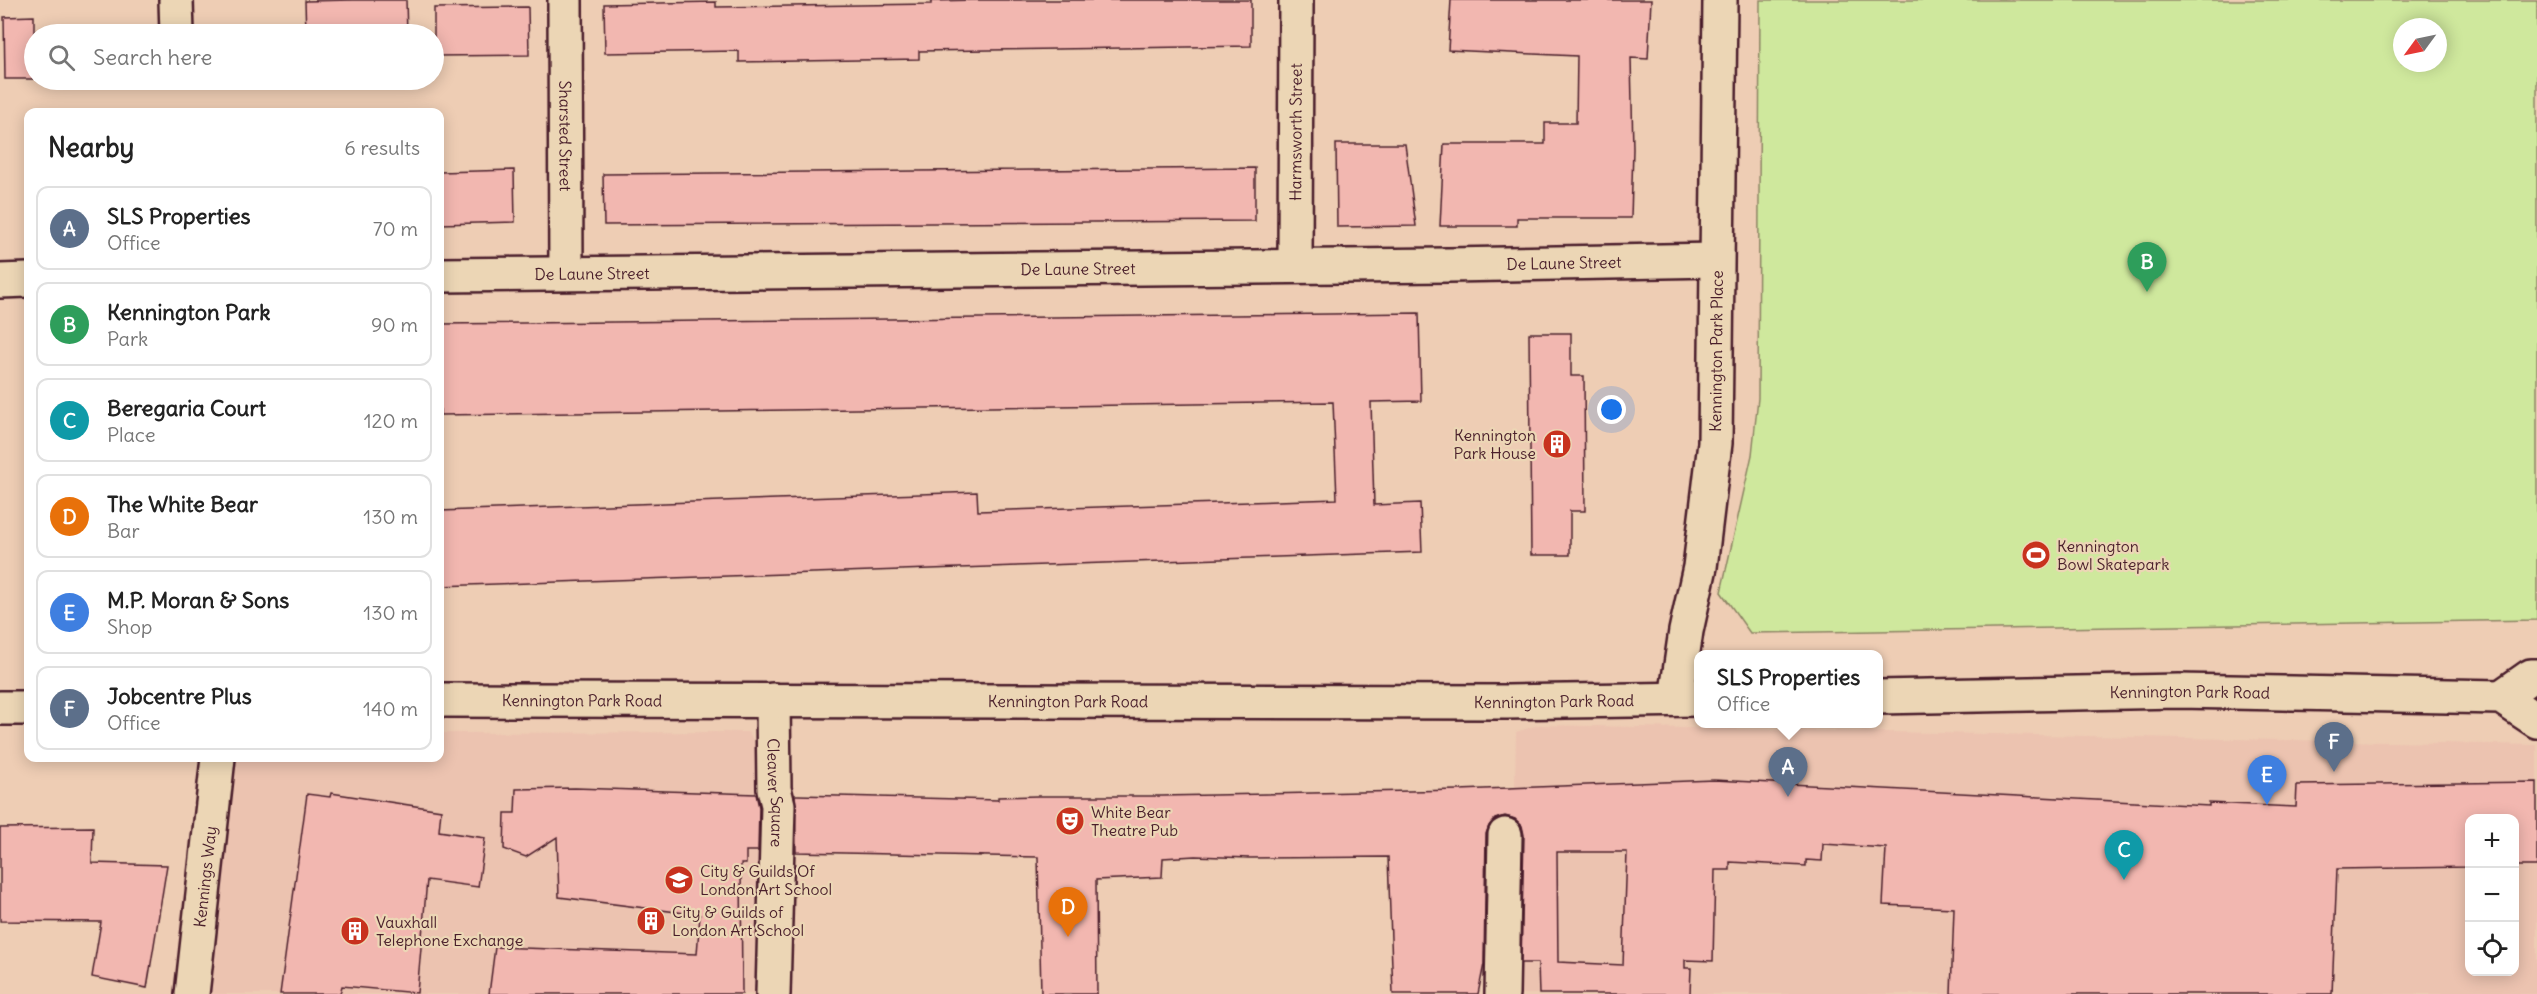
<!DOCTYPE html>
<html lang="en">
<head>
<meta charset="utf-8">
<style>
  body { margin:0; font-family:Delius,sans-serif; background:#f6f6f6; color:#222 }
  .controls { position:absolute; right:18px; bottom:18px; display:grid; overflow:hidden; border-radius:12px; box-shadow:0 3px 15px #0003 }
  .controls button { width:54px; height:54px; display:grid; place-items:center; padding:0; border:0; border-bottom:2px solid #e0e0e0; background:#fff; color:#222; font:30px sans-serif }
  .compass { position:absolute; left:2393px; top:18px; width:54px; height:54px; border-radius:50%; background:#fff; box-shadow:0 3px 15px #0003; rotate:237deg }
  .you { position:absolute; left:1612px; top:410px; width:21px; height:21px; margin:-15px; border:4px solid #fff; border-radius:50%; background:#1a73e8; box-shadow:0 0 0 9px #1a73e833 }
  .badge { display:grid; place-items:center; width:39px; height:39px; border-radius:50%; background:#1a73e8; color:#fff; font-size:20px; font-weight:700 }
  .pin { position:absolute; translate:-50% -50px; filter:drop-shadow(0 2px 3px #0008) }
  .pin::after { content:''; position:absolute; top:32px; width:21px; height:18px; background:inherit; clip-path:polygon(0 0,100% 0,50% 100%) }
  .popup { position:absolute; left:1694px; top:650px; width:189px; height:78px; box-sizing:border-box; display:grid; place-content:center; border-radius:12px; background:#fff; filter:drop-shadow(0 2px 4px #0005); font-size:20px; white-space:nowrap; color:#767676 }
  .popup b { font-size:22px; color:#222 }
  .popup::after { content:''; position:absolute; left:50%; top:100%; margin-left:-12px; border:12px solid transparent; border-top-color:#fff }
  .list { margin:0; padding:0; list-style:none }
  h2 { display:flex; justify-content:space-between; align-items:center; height:78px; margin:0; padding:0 24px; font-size:26px }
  h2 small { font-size:20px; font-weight:400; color:#767676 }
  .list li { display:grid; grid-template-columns:39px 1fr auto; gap:18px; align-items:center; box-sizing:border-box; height:84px; margin:0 12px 12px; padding:0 12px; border:2px solid #e0e0e0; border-radius:12px }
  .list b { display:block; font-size:22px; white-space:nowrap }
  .list p { margin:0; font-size:20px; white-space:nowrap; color:#767676 }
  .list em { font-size:20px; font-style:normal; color:#767676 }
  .icon { flex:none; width:33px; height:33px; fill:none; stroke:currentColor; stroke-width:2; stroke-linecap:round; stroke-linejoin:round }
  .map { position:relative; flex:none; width:2537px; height:994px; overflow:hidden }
  .search { position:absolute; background:#fff; box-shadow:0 3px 15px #0003; left:24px; top:24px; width:420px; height:66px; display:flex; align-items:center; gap:15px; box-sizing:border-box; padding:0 21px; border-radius:33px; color:#767676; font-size:22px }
  .panel { position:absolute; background:#fff; box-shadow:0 3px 15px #0003; left:24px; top:108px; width:420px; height:654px; border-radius:12px }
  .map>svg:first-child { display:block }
  .built { fill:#ecc3b0; fill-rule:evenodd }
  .green { fill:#cfe89d; stroke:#8c8464; stroke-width:1.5; fill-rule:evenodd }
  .building { fill:#f2b7b0; stroke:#4a1f2b; stroke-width:1.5; fill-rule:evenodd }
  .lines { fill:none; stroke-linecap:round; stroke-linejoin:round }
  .minor-casing { stroke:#4a1f2b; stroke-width:38 }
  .trunk-casing { stroke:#4a1f2b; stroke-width:38 }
  .minor { stroke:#ecd6b5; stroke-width:33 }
  .trunk { stroke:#ecd6b5; stroke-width:33 }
  .labels { text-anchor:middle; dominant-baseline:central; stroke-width:4.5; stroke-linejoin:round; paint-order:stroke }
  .street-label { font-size:16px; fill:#4a1f2b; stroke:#ecd6b5 }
  .poi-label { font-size:16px; fill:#4a1f2b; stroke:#ecd6b5; text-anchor:start }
</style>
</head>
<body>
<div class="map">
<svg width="2537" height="994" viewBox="0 0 2537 994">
  <rect width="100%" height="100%" fill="#eecdb4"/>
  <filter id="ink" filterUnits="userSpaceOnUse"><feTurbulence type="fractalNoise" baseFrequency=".0167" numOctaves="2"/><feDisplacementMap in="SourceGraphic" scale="12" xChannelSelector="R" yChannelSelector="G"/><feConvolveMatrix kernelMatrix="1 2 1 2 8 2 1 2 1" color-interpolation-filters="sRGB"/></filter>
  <g filter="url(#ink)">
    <g class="built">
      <path d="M1538,725L2537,745V994H1511L1516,732ZM2470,818H2514V972H2470Z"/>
      <path d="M748,732L764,755L763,994H210L237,760L239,758H440V733Z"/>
    </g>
    <path class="green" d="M1760,0H2537V620L1750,633L1721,592L1752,455L1758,398ZM2402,27H2438V63H2402Z"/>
    <g class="building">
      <path d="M352,0H406L407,34H306L305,1Z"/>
      <path d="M977,0H1251V46L919,51V59L739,62V51L605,53L604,4L716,2V7L931,4V1Z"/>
      <path d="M1451,0H1651L1648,59L1631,58L1633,149L1631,218H1517V226H1440L1444,144H1545V123H1576L1577,56L1448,50Z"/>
      <path d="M528,7L529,55L434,56V8Z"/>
      <path d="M34,16V79H5L4,17Z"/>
      <path d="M1336,144H1405L1416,226L1337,227Z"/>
      <path d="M1255,168V221L604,225L603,174Z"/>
      <path d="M514,170L515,222L440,224V172Z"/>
      <path d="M1419,313L1421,401L1371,402L1374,505L1420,503L1422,552L440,586V511L977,492L978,511L1337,499L1333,402L440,415V324Z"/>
      <path d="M1529,333H1571V376H1584L1585,511H1570V555H1531Z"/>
      <path d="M1714,780L2209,806V803L2296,807L2297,785L2537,782V866H2514V819H2469V867L2337,869L2332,994H1951L1954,908L1883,905L1886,848L1823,844L1822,861L1806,860V866L1730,862V870H1715L1713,961L1685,960V968H1691L1690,994H1539L1538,963H1521L1524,835L1522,826L1515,819L1505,816L1495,819L1489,826L1486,834L1484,964L1478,994H1393L1388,857L1249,858L1195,856L1163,858L1162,877L1096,880L1097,994H1041L1038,857L796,852L795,795H798L998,800V797L1037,796H1162L1459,790ZM1557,852H1627L1623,965L1558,962Z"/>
      <path d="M575,788L756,794L759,807L758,851H746V864H741L742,994H489L495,947L697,954L700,915L559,897L557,837L526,857L504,849L505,813H515L516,789Z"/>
      <path d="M331,793L441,810L439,831L485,838L478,887L427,880L417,993L342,986L340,994H280L307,794L330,797Z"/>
      <path d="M93,827L92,863L167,865L147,988L92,977L101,922L0,921V828Z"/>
    </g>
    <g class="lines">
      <g class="minor-casing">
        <g id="minor">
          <path d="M176,0L177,34"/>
          <path id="s1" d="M565,0L566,273"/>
          <path id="s2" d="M1295,266L1296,0"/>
          <path id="s3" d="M440,275L1449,265L1716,260"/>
          <path d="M0,281L28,280"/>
          <path id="s4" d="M1676,699L1686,631L1700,567L1715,443L1720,0"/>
          <path id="s5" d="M773,700L774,789L778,805L773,994"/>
          <path id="s6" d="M192,994L218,758"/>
          <path d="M1502,994L1505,835"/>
        </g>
      </g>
      <g class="trunk-casing">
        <g id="trunk">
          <path id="s7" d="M1878,697L2179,691L2501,697L2537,721"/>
          <path d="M2501,697L2531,676H2537"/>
          <path id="s8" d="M440,700L1508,702L1698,699"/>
          <path d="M0,708H28"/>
        </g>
      </g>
      <use href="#minor" class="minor"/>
      <use href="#trunk" class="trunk"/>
    </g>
  </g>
  <defs>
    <g id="building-disc" transform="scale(1.5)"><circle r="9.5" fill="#c8321e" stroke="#ecd6b5"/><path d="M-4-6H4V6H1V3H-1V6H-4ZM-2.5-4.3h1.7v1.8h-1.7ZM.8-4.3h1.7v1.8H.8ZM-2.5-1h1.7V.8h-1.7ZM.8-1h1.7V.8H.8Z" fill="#fff"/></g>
    <g id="stadium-disc" transform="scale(1.5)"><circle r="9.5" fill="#c8321e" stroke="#ecd6b5"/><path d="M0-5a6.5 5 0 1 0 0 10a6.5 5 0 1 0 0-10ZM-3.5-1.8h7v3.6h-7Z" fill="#fff"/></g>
    <g id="theatre-disc" transform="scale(1.5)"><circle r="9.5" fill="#c8321e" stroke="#ecd6b5"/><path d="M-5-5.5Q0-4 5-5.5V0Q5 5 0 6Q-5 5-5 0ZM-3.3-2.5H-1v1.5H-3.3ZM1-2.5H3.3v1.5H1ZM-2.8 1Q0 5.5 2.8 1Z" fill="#fff"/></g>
    <g id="university-disc" transform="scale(1.5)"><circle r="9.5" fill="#c8321e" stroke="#ecd6b5"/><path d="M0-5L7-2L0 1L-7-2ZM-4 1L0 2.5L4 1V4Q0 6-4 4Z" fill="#fff"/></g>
  </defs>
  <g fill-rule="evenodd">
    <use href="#building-disc" x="1557" y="444"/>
    <use href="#stadium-disc" x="2036" y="555"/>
    <use href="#theatre-disc" x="1070" y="821"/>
    <use href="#university-disc" x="679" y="880"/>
    <use href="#building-disc" x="651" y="921"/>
    <use href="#building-disc" x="355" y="931"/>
  </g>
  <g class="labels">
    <g class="street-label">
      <text stroke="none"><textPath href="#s2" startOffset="134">Harmsworth Street</textPath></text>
      <text stroke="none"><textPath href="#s1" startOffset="136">Sharsted Street</textPath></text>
      <text stroke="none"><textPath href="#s3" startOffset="1124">De Laune Street</textPath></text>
      <text stroke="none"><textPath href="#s3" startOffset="638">De Laune Street</textPath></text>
      <text stroke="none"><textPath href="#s3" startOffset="152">De Laune Street</textPath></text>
      <text stroke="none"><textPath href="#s4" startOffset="351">Kennington Park Place</textPath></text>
      <text stroke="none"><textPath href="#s7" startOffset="312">Kennington Park Road</textPath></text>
      <text stroke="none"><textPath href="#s8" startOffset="142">Kennington Park Road</textPath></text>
      <text stroke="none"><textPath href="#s8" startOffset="628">Kennington Park Road</textPath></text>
      <text stroke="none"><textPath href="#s8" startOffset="1114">Kennington Park Road</textPath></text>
      <text stroke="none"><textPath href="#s5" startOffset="93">Cleaver Square</textPath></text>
      <text stroke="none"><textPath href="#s6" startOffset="118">Kennings Way</textPath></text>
    </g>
    <g class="poi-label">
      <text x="1536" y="435" text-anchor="end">Kennington<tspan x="1536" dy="18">Park House</tspan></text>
      <text x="2057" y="546">Kennington<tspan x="2057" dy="18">Bowl Skatepark</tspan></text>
      <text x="1091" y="812">White Bear<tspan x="1091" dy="18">Theatre Pub</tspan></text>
      <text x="700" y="871">City &amp; Guilds Of<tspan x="700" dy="18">London Art School</tspan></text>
      <text x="672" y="912">City &amp; Guilds of<tspan x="672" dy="18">London Art School</tspan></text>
      <text x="376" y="922">Vauxhall<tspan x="376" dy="18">Telephone Exchange</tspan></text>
    </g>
  </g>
</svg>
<div class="controls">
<button>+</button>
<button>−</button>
<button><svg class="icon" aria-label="locate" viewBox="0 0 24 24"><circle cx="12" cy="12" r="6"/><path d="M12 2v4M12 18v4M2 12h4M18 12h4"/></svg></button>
</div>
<svg class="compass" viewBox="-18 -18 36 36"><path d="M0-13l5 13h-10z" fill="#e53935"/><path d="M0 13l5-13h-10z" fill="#767676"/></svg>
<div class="you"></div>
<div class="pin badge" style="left:1788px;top:797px;background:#5c6f8a">A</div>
<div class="popup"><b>SLS Properties</b>Office</div>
<div class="pin badge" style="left:2147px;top:292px;background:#2e9e5b">B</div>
<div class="pin badge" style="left:2124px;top:880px;background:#0f9aa8">C</div>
<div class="pin badge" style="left:1068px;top:937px;background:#e8710a">D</div>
<div class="pin badge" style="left:2267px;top:805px;background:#3f7fe0">E</div>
<div class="pin badge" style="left:2334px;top:772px;background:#5c6f8a">F</div>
<div class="search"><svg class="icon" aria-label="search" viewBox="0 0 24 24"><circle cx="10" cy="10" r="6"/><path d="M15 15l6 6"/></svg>Search here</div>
<section class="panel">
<h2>Nearby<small>6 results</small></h2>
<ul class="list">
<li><span class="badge" style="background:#5c6f8a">A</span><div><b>SLS Properties</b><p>Office</p></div><em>70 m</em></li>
<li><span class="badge" style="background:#2e9e5b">B</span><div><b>Kennington Park</b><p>Park</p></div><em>90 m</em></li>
<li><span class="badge" style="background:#0f9aa8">C</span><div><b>Beregaria Court</b><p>Place</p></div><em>120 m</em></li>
<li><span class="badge" style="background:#e8710a">D</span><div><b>The White Bear</b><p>Bar</p></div><em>130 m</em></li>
<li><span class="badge" style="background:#3f7fe0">E</span><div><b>M.P. Moran &amp; Sons</b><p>Shop</p></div><em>130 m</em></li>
<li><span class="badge" style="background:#5c6f8a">F</span><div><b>Jobcentre Plus</b><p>Office</p></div><em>140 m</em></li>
</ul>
</section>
</div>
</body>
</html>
